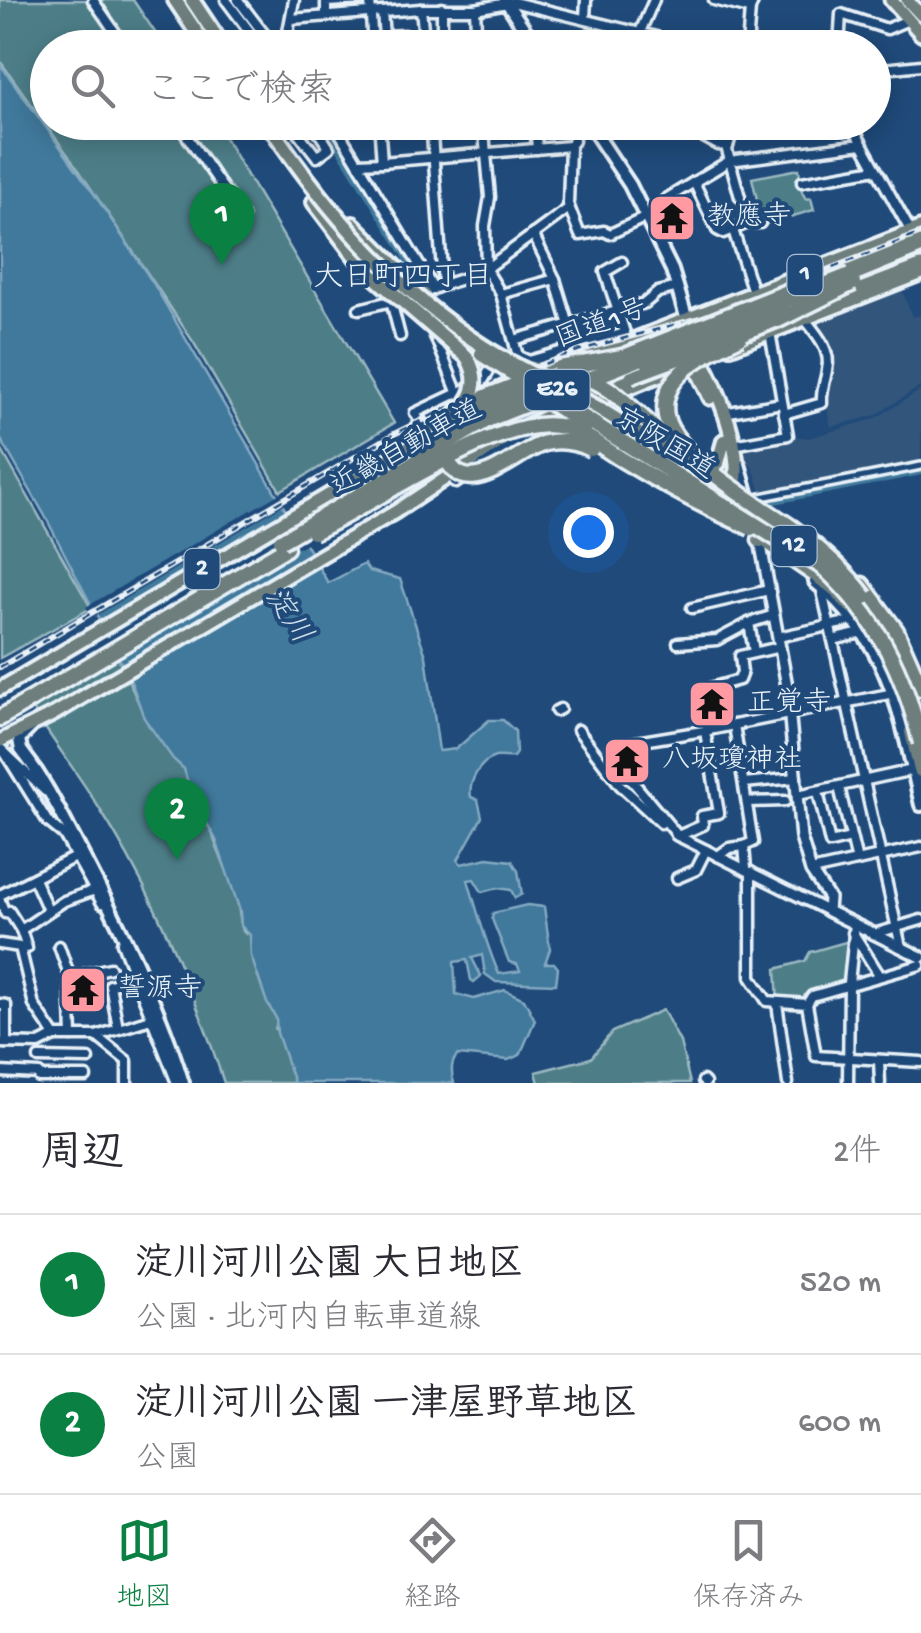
<!DOCTYPE html>
<html lang="ja">
<head>
<meta charset="utf-8">
<style>
  body { margin:0; font-family:"Gochi Hand","Klee One",sans-serif; background:#f7f7f7; color:#2b2b33 }
  .you { position:absolute; left:588px; top:532px; width:35px; height:35px; margin:-25px; border:8px solid #fff; border-radius:50%; background:#1a73e8; box-shadow:0 0 0 15px #1a73e833 }
  .badge { display:grid; place-items:center; width:65px; height:65px; border-radius:50%; background:#0b8043; color:#fff; font-size:32px; font-weight:700 }
  .pin { position:absolute; translate:-50% -82px; filter:drop-shadow(0 2px 5px #0008) }
  .pin::after { content:''; position:absolute; top:52px; width:35px; height:30px; background:inherit; clip-path:polygon(0 0,100% 0,50% 100%) }
  .list { margin:0; padding:0; list-style:none }
  h2 { display:flex; justify-content:space-between; align-items:center; height:130px; margin:0; padding:0 40px; font-size:42px }
  h2 small { font-size:32px; font-weight:400; color:#7c7c81 }
  .list li { display:grid; grid-template-columns:65px 1fr auto; gap:30px; align-items:center; box-sizing:border-box; height:140px; padding:0 40px; border-top:2px solid #e1e1e2 }
  .list b { display:block; font-size:38px; white-space:nowrap }
  .list p { margin:0; font-size:32px; white-space:nowrap; color:#7c7c81 }
  .list em { font-size:32px; font-style:normal; color:#7c7c81 }
  .icon { flex:none; width:55px; height:55px; fill:none; stroke:currentColor; stroke-width:2; stroke-linecap:round; stroke-linejoin:round }
  .map { position:relative; flex:none; width:921px; height:1083px; overflow:hidden }
  .search { position:absolute; background:#fff; box-shadow:0 5px 25px #0003; left:30px; right:30px; top:30px; height:110px; display:flex; align-items:center; gap:25px; box-sizing:border-box; padding:0 35px; border-radius:55px; color:#7c7c81; font-size:38px }
  .sheet { height:410px; background:#fff }
  nav { display:flex; justify-content:space-around; align-items:center; box-sizing:border-box; height:140px; border-top:2px solid #e1e1e2; background:#fff; font-size:28px; color:#7c7c81 }
  nav a { display:grid; justify-items:center; gap:5px }
  nav .on { color:#0b8043 }
  .map>svg:first-child { display:block }
  .built { fill:#32547c }
  .green { fill:#4e7e88; stroke:#9bb8c0; stroke-width:2.5 }
  .water { fill:#41799c; stroke:#84a9c1; stroke-width:2.5 }
  .pier { fill:#1f4a7a }
  .lines { fill:none; stroke-linecap:round; stroke-linejoin:round }
  .river { stroke:#41799c; stroke-width:10 }
  .pedestrian-casing { stroke:#e8f1f8; stroke-width:12 }
  .minor-casing { stroke:#e8f1f8; stroke-width:15 }
  .tertiary-casing { stroke:#e8f1f8; stroke-width:16 }
  .secondary-casing { stroke:#e8f1f8; stroke-width:18 }
  .primary-casing { stroke:#e8f1f8; stroke-width:19 }
  .trunk-casing { stroke:#e8f1f8; stroke-width:20 }
  .motorway-casing { stroke:#e8f1f8; stroke-width:21 }
  .pedestrian { stroke:#1f4a7a; stroke-width:5 }
  .minor { stroke:#1f4a7a; stroke-width:8 }
  .tertiary { stroke:#1f4a7a; stroke-width:9 }
  .secondary { stroke:#1f4a7a; stroke-width:10 }
  .primary { stroke:#6d7e7c; stroke-width:11 }
  .trunk { stroke:#6d7e7c; stroke-width:12 }
  .motorway { stroke:#6d7e7c; stroke-width:14 }
  .rail-casing { stroke:#e8f1f8; stroke-width:6 }
  .rail { stroke:#1f4a7a; stroke-width:2.5; stroke-dasharray:8; stroke-linecap:butt }
  .primary-bridge-casing { stroke:#e8f1f8; stroke-width:19; stroke-linecap:butt }
  .trunk-bridge-casing { stroke:#e8f1f8; stroke-width:20; stroke-linecap:butt }
  .motorway-bridge-casing { stroke:#e8f1f8; stroke-width:21; stroke-linecap:butt }
  .primary-bridge { stroke:#6d7e7c; stroke-width:11 }
  .trunk-bridge { stroke:#6d7e7c; stroke-width:12 }
  .motorway-bridge { stroke:#6d7e7c; stroke-width:14 }
  .labels { text-anchor:middle; dominant-baseline:central; stroke-width:8; stroke-linejoin:round; paint-order:stroke }
  .shield { fill:#1f4a7a; stroke:#acbfd2; stroke-width:2.5 }
  .shield-label { font-size:25px; font-weight:bold; fill:#e8f1f8 }
  .poi-label { font-size:28px; fill:#e8f1f8; stroke:#1f4a7a; text-anchor:start }
  .street-label { font-size:28px; fill:#e8f1f8; stroke:#1f4a7a }
  .neighbourhood-label { font-size:30px; fill:#e8f1f8; stroke:#1f4a7a }
  .water-label { font-size:30px; font-style:italic; fill:#cfdfea; stroke:#1f4a7a }
</style>
</head>
<body>
<div class="map">
<svg width="921" height="1083" viewBox="0 0 921 1083">
  <rect width="100%" height="100%" fill="#1f4a7a"/>
  <filter id="ink" filterUnits="userSpaceOnUse"><feTurbulence type="fractalNoise" baseFrequency=".01" numOctaves="2"/><feDisplacementMap in="SourceGraphic" scale="20" xChannelSelector="R" yChannelSelector="G"/><feConvolveMatrix kernelMatrix="1 2 1 2 8 2 1 2 1" color-interpolation-filters="sRGB"/></filter>
  <g filter="url(#ink)">
    <g class="built">
      <path d="M901,287L912,317L921,315V386L876,415L831,427L822,386L830,368L824,336L810,323Z"/>
      <path d="M921,390V465L769,494L768,491L761,492L755,473L751,465H748L741,444L794,436L809,438L860,423L876,418Z"/>
    </g>
    <g class="green">
      <path d="M0,0H133L165,47L48,48V122L216,123L394,423L280,491L194,343L78,169L0,61Z"/>
      <path d="M799,169L802,192L806,199L811,198L814,210L763,225L752,178Z"/>
      <path d="M0,447L91,608L0,658Z"/>
      <path d="M112,644L149,726L155,728C164,740 181,755 186,768C191,783 188,795 202,804L206,826L211,824C213,848 232,875 237,900C239,910 240,921 243,931L246,934L249,931L278,1020L275,1029L280,1031L294,1083H224C193,988 153,892 99,808C76,771 49,736 26,698Z"/>
      <path d="M849,941C848,952 850,966 847,976C841,992 793,1000 778,1001L776,969L805,961L810,952Z"/>
      <path d="M663,1010L680,1042L690,1083H539L536,1072L591,1058L612,1032Z"/>
    </g>
    <path class="water" d="M0,64L95,195L155,286L328,583L364,564L369,571L400,579L426,656L439,751L456,749L489,720H503L515,731L516,753L513,757C507,758 501,756 495,757C479,762 468,783 471,797L478,800L482,817L458,860L461,864L488,858L512,861L518,871L522,894L515,898L511,890L497,888L482,892L474,879L468,880C478,913 485,942 499,974L520,971L517,964L509,962L492,919L493,913L527,905L544,907L550,949L545,963H554L558,968L556,984L496,982L485,974L482,955L472,958L481,976L474,982L471,980L467,960L454,962L456,994L474,999L505,990L524,999L535,1020L520,1055L508,1060L458,1055C450,1062 451,1073 454,1083H294L277,1033L276,1018L267,1003L251,956L250,935L241,926L240,911L216,840L191,793L184,769L173,759L144,718L132,684L44,514L0,438Z"/>
    <g class="pier">
      <path d="M282,492L288,502L92,618L86,607Z"/>
      <path d="M300,523L310,541L112,656L103,640Z"/>
    </g>
    <g class="lines">
      <g class="river">
        <path d="M233,0L269,48"/>
        <path d="M325,122L421,277"/>
        <path d="M764,501L921,470"/>
      </g>
      <g class="pedestrian-casing">
        <path id="pedestrian" d="M756,498L921,466"/>
      </g>
      <g class="minor-casing">
        <g id="minor">
          <path d="M93,0L126,48"/>
          <path d="M226,0L262,48"/>
          <path d="M238,0L275,48"/>
          <path d="M370,0L373,48"/>
          <path d="M714,0L750,9"/>
          <path d="M442,8V34"/>
          <path d="M421,9L425,48"/>
          <path d="M475,9L477,48"/>
          <path d="M382,12L384,36L405,35L406,48"/>
          <path d="M326,16V2L364,0"/>
          <path d="M585,18L586,0"/>
          <path d="M291,19L421,9H475L513,2L701,48"/>
          <path d="M285,48L294,0"/>
          <path d="M633,48L654,0"/>
          <path d="M747,48L750,9L754,0"/>
          <path d="M839,48L841,14L887,29L908,20"/>
          <path d="M874,70L921,65"/>
          <path d="M177,122L243,217"/>
          <path d="M333,122L358,163L382,162"/>
          <path d="M379,122L382,162L570,146"/>
          <path d="M431,122L443,284"/>
          <path d="M483,122L490,197L485,226L486,269L501,294L518,356L529,361L625,333L628,343"/>
          <path d="M535,122L537,149"/>
          <path d="M572,122L574,141L570,146L568,204L580,235L604,231L610,234L646,217L666,199L729,161L862,144"/>
          <path d="M699,122L696,127L698,134L718,145L728,146"/>
          <path d="M735,122L727,150L740,197"/>
          <path d="M850,122L911,232"/>
          <path d="M431,130L463,127"/>
          <path d="M280,131L293,126L317,157L329,148L312,122"/>
          <path d="M358,163L433,288"/>
          <path d="M694,182L717,230L723,233L748,223H760"/>
          <path d="M802,182L876,169"/>
          <path d="M733,230L754,295"/>
          <path d="M622,262L605,272L625,333"/>
          <path d="M555,279L575,345"/>
          <path d="M501,294L555,279L533,234"/>
          <path d="M420,297C440,282 465,281 486,269L569,208"/>
          <path d="M359,309L391,301L400,336"/>
          <path d="M434,334L458,394"/>
          <path d="M514,340L645,303L658,292L678,287"/>
          <path d="M723,413L782,403"/>
          <path d="M784,414L822,403C821,389 825,384 827,370C832,350 816,333 804,318"/>
          <path d="M422,425L415,413L483,381L496,360"/>
          <path d="M733,445L788,435L770,332"/>
          <path d="M453,479L456,483L531,432"/>
          <path d="M822,591L901,947"/>
          <path d="M692,608L769,590"/>
          <path d="M749,623L754,652"/>
          <path d="M778,637L856,620"/>
          <path d="M833,640L865,632"/>
          <path d="M678,643L717,640L749,623L774,615"/>
          <path d="M556,711L560,709"/>
          <path d="M734,725L753,842L744,846L746,869"/>
          <path d="M578,730L620,785L661,823"/>
          <path d="M709,730L894,693"/>
          <path d="M1,749L45,791"/>
          <path d="M5,753L48,822L64,835L102,903"/>
          <path d="M744,783L796,778"/>
          <path d="M839,787L857,861"/>
          <path d="M818,792L830,843L851,838"/>
          <path d="M798,795L913,770"/>
          <path d="M747,802L785,801"/>
          <path d="M676,835L828,911"/>
          <path d="M678,836L618,764L612,746L709,730L703,690L739,680L742,672L740,656L780,647"/>
          <path d="M678,836L703,825L702,816L719,813L705,731"/>
          <path d="M718,856L729,848L744,846"/>
          <path d="M811,871L921,847"/>
          <path d="M751,872V977L767,1001L807,1004L816,1056L921,1062"/>
          <path d="M677,878L696,870L706,850"/>
          <path d="M34,879L48,910"/>
          <path d="M0,895L75,857"/>
          <path d="M0,901L5,913L9,911L21,930L27,948"/>
          <path d="M21,930L64,901L95,890"/>
          <path d="M853,933L880,976"/>
          <path d="M874,934L921,920"/>
          <path d="M122,943L177,1083"/>
          <path d="M0,944L20,947L34,1005L55,1036"/>
          <path d="M59,946L70,977"/>
          <path d="M777,1003L788,1083"/>
          <path d="M0,1004L6,1005V1043"/>
          <path d="M807,1004L812,996L920,965"/>
          <path d="M118,1028L110,985L127,980"/>
          <path d="M72,1036L70,977L110,968"/>
          <path d="M96,1036L127,1061V1083"/>
          <path d="M0,1043L39,1044L55,1036H96L154,1018"/>
          <path d="M39,1058L89,1059"/>
          <path d="M879,1060L880,1083"/>
          <path d="M0,1072L39,1074"/>
          <path d="M39,1077H86"/>
          <path d="M703,1081L705,1083"/>
          <path d="M848,1083L849,983L855,924"/>
        </g>
      </g>
      <g class="tertiary-casing">
        <path id="tertiary" d="M760,540L787,686L801,838L811,871L829,898L828,911L921,957"/>
      </g>
      <g class="secondary-casing">
        <g id="secondary">
          <path d="M505,0L537,48"/>
          <path d="M588,122L630,185L672,270L687,320"/>
          <path d="M739,464L756,525"/>
          <path d="M815,582C891,643 900,715 921,805"/>
          <path d="M30,728L19,739L21,750C44,779 59,810 76,842C117,921 157,998 183,1083"/>
        </g>
      </g>
      <g class="primary-casing">
        <g id="primary">
          <path d="M891,0L921,34"/>
          <path d="M907,0L921,15"/>
          <path d="M791,289L921,237"/>
          <path d="M832,300L921,266"/>
          <path d="M683,368L697,370L710,398"/>
          <path d="M584,406L692,362"/>
          <path d="M526,426L631,377"/>
          <path d="M0,689L425,438"/>
          <path d="M0,741L54,714L395,512L506,438"/>
        </g>
      </g>
      <g class="trunk-casing">
        <g id="trunk">
          <path d="M175,0L207,48"/>
          <path d="M192,0L224,48"/>
          <path d="M314,202L364,268"/>
          <path d="M353,224L424,295"/>
          <path d="M731,347L921,273"/>
          <path d="M588,358L921,228"/>
          <path d="M700,358C719,389 754,475 726,503L714,504"/>
          <path d="M526,366L544,371L569,364"/>
          <path d="M418,441L456,412"/>
          <path d="M718,463L724,441"/>
        </g>
      </g>
      <g class="motorway-casing">
        <g id="motorway">
          <path d="M850,275L921,246"/>
          <path d="M760,540H765L832,586L851,606"/>
          <path d="M862,585L896,631L921,688"/>
          <path d="M0,718L286,548"/>
          <path d="M912,732L921,770"/>
        </g>
      </g>
      <use href="#pedestrian" class="pedestrian"/>
      <use href="#minor" class="minor"/>
      <use href="#tertiary" class="tertiary"/>
      <use href="#secondary" class="secondary"/>
      <use href="#primary" class="primary"/>
      <use href="#trunk" class="trunk"/>
      <use href="#motorway" class="motorway"/>
      <g class="rail-casing">
        <path id="rail" d="M0,667L394,434L508,378L580,350L715,314L921,233"/>
      </g>
      <use href="#rail" class="rail"/>
      <g class="primary-bridge-casing">
        <g id="primary-bridge">
          <path d="M731,339L784,318"/>
          <path d="M617,358L791,289"/>
          <path d="M631,377L709,348"/>
        </g>
      </g>
      <g class="trunk-bridge-casing">
        <g id="trunk-bridge">
          <path d="M267,122C326,210 394,289 484,347C520,370 561,387 598,408C631,428 663,450 696,468L711,469L718,463"/>
          <path d="M364,268L467,357C478,375 477,393 462,408"/>
          <path d="M536,394L586,427"/>
        </g>
      </g>
      <g class="motorway-bridge-casing">
        <g id="motorway-bridge">
          <path d="M778,320L853,283"/>
          <path d="M740,337C709,352 658,374 666,416C673,455 760,506 792,528C819,548 845,570 865,597"/>
          <path d="M482,354L823,567C877,617 904,672 921,743"/>
          <path d="M649,364L783,310"/>
          <path d="M560,368L622,357"/>
          <path d="M516,385C486,398 441,407 442,447C461,512 513,452 545,443C561,439 576,442 591,449"/>
          <path d="M478,415C590,351 586,368 676,448"/>
          <path d="M313,532C372,506 501,411 563,427C586,433 603,448 623,460C664,485 707,508 751,528"/>
          <path d="M281,541L489,419L850,275"/>
        </g>
      </g>
      <use href="#primary-bridge" class="primary-bridge"/>
      <use href="#trunk-bridge" class="trunk-bridge"/>
      <use href="#motorway-bridge" class="motorway-bridge"/>
    </g>
  </g>
  <defs>
    <g id="temple-square" transform="scale(2.5)"><rect x="-9" y="-9" width="18" height="18" rx="4" fill="#ff9aa2" stroke="#1f4a7a"/><path d="M0-6L5-2H3V0L6.5 2.5H4V6H1.5V3h-3V6H-4V2.5H-6.5L-3 0V-2H-5Z" fill="#111"/></g>
  </defs>
  <g fill-rule="evenodd">
    <use href="#temple-square" x="672" y="218"/>
    <use href="#temple-square" x="712" y="704"/>
    <use href="#temple-square" x="627" y="761"/>
    <use href="#temple-square" x="83" y="990"/>
  </g>
  <g class="labels">
    <g class="shield">
      <rect x="787.5" y="255" width="35" height="40" rx="8"/>
      <rect x="524.5" y="370" width="65" height="40" rx="8"/>
      <rect x="771.5" y="526" width="45" height="40" rx="8"/>
      <rect x="184.5" y="549" width="35" height="40" rx="8"/>
    </g>
    <g class="shield-label">
      <text x="805" y="275">1</text>
      <text x="557" y="390">E26</text>
      <text x="794" y="546">12</text>
      <text x="202" y="569">2</text>
    </g>
    <g class="poi-label">
      <text x="707" y="218">教應寺</text>
      <text x="747" y="704">正覚寺</text>
      <text x="662" y="761">八坂瓊神社</text>
      <text x="118" y="990">誓源寺</text>
    </g>
    <g class="street-label">
      <text transform="translate(602 325) rotate(-20)">国道1号</text>
      <text transform="translate(664 445) rotate(31)">京阪国道</text>
      <text transform="translate(407 449) rotate(-29)">近畿自動車道</text>
    </g>
    <g class="neighbourhood-label">
      <text x="403" y="279">大日町四丁目</text>
    </g>
    <g class="water-label">
      <text transform="translate(286 617) rotate(56)">淀川</text>
    </g>
  </g>
</svg>
<div class="you"></div>
<div class="pin badge" style="left:222px;top:265px">1</div>
<div class="pin badge" style="left:177px;top:860px">2</div>
<div class="search"><svg class="icon" aria-label="search" viewBox="0 0 24 24"><circle cx="10" cy="10" r="6"/><path d="M15 15l6 6"/></svg>ここで検索</div>
</div>
<section class="sheet">
<h2>周辺<small>2件</small></h2>
<ul class="list">
<li><span class="badge">1</span><div><b>淀川河川公園 大日地区</b><p>公園 · 北河内自転車道線</p></div><em>520 m</em></li>
<li><span class="badge">2</span><div><b>淀川河川公園 一津屋野草地区</b><p>公園</p></div><em>600 m</em></li>
</ul>
</section>
<nav>
<a class="on"><svg class="icon" aria-label="map" viewBox="0 0 24 24"><path d="M3 6l6-2 6 2 6-2v14l-6 2-6-2-6 2zM9 4v14M15 6v14"/></svg>地図</a>
<a><svg class="icon" aria-label="directions" viewBox="0 0 24 24"><path d="M12 3l9 9-9 9-9-9zM9 14v-3h6M13 9l2 2-2 2"/></svg>経路</a>
<a><svg class="icon" aria-label="saved" viewBox="0 0 24 24"><path d="M7 4h10v16l-5-4-5 4z"/></svg>保存済み</a>
</nav>
</body>
</html>
